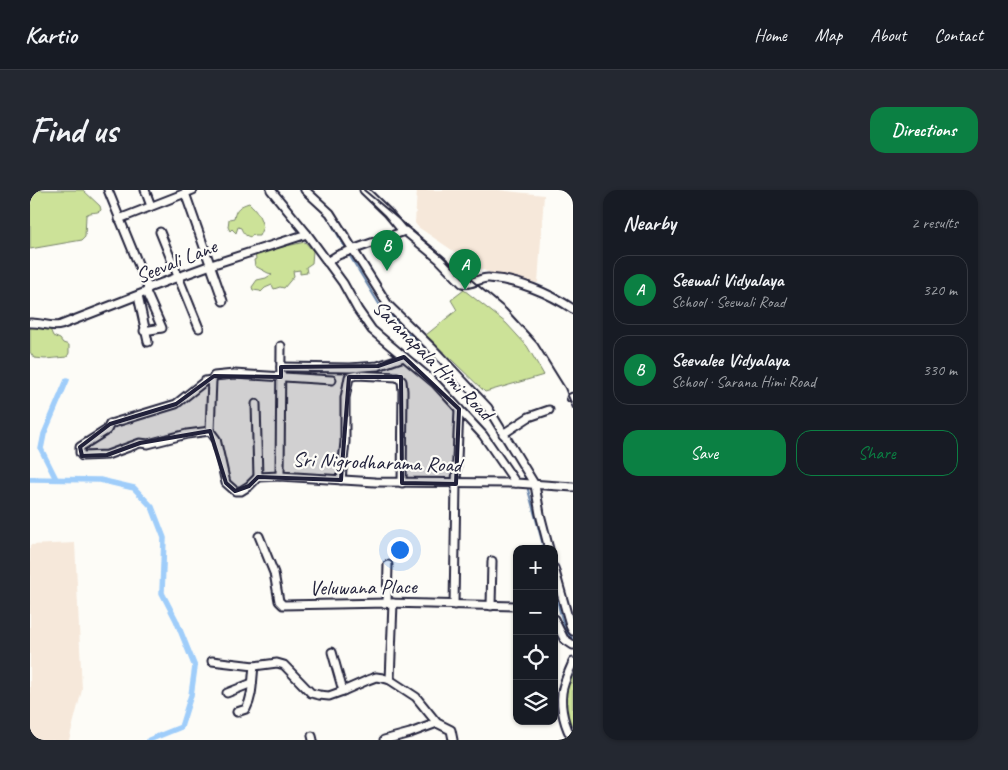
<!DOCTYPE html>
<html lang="en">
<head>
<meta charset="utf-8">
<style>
  body { margin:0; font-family:Caveat,sans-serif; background:#242831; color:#f1f3f6 }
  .controls { position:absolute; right:15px; bottom:15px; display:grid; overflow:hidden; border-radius:10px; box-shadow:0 1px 4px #0004 }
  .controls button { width:45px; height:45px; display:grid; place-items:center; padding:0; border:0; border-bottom:1px solid #363941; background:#171b24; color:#f1f3f6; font:25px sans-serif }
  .you { position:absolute; left:369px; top:359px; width:18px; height:18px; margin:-12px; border:4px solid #fff; border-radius:50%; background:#1a73e8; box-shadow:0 0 0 8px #1a73e833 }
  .badge { display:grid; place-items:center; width:32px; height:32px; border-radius:50%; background:#0b8043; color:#fff; font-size:16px; font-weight:700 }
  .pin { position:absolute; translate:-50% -41px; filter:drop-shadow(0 1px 2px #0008) }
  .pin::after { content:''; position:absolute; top:26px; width:18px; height:15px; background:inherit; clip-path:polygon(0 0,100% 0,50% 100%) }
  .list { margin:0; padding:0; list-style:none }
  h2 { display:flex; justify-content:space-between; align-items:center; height:65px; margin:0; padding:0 20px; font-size:21px }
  h2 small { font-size:16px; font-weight:400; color:#9ea1a6 }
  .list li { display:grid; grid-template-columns:32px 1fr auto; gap:15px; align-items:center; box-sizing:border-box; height:70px; margin:0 10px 10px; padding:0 10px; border:1px solid #363941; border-radius:15px }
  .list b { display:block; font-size:19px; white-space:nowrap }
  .list p { margin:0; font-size:16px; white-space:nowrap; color:#9ea1a6 }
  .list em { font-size:16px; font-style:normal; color:#9ea1a6 }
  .actions { display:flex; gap:10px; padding:15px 20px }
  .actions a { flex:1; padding:11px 0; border:1px solid #0b8043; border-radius:15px; text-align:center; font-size:18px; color:#0b8043 }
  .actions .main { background:#0b8043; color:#fff }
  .icon { flex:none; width:28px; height:28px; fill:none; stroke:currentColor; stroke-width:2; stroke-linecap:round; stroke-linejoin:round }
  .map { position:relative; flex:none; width:543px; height:550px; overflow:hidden; border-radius:15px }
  header { display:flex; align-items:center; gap:30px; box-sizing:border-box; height:70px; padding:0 25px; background:#171b24; border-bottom:1px solid #363941 }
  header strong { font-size:24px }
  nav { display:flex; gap:28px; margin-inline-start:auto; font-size:18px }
  .intro { display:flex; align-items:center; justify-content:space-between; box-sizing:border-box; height:120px; padding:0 30px }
  h1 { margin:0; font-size:35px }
  .button { padding:12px 22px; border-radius:15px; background:#0b8043; color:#fff; font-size:18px; font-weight:700 }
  main { display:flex; gap:30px; padding:0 30px }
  aside { flex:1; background:#171b24; border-radius:15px; box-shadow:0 1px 4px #0004 }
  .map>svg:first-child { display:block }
  .built { fill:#f6e8da }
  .green { fill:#cce298; stroke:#77826a }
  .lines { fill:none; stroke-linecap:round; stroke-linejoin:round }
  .stream { stroke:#6d89ae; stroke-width:2 }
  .canal { stroke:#9fcdfa; stroke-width:5.5 }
  .minor-casing { stroke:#22223b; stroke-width:11 }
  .minor { stroke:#fdfcf7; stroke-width:7 }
  .rail { stroke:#22223b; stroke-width:2 }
  .marked { fill:#22223b; fill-opacity:0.2; stroke:#22223b; stroke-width:4; stroke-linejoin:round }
  .labels { text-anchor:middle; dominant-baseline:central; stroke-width:4.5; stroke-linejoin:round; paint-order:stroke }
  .street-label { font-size:21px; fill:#22223b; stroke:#fdfcf7 }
</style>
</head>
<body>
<header>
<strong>Kartio</strong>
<nav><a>Home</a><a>Map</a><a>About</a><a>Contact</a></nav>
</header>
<div class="intro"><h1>Find us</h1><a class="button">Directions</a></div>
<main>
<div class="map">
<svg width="543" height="550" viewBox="0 0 543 550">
  <rect width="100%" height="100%" fill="#fdfcf7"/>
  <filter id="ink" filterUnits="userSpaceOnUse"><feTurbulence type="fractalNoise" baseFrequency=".02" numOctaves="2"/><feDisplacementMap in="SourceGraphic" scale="10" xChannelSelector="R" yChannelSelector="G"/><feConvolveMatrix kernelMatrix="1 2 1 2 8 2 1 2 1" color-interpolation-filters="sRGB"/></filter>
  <g filter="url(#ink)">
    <g class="built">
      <path d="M387,0H468L514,5L508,93L481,90L450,79L388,37L385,33Z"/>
      <path d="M45,353L52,500L39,550H0V355Z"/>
    </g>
    <g class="green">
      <path d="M0,0H53L70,16L71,20C67,24 61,21 56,25L55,47L52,50L0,59Z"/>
      <path d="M219,13C228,21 230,27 233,37L229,46H224L223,44L221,47C215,46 213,43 211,38L208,37L206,43L202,39L200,41L198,37L199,29L204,28C206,18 210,16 219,13Z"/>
      <path d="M275,52L283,61L282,73L276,77L277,83L270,84V80L263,81L264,86L254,98L250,97L244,99L242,95L235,98L231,102L230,101L223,100L222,97L227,90L236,88L242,84L238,83L225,76L224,70L226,69L225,63Z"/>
      <path d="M434,100L476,133L497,156L514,185L455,202L396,145L427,120L421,110Z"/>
      <path d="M0,135L20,139L23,146L30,149L33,153L39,155V163L37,167L15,169L4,168L0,162Z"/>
      <path d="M543,477V545L537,536L534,500Z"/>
    </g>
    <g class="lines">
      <g class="stream">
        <path d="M270,0L297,26L316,59"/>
        <path d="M318,63L349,114L361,125L373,140L400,161L447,211"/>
        <path d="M492,279L496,291"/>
        <path d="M497,296L514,359"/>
        <path d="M524,398C528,411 532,441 543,449"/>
      </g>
      <g class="canal">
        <path d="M0,289L70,290L104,298L122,317L134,348L132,403L146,430L165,477L161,505L151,537L119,550"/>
        <path d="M26,289L11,259L14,244L37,190"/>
      </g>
      <g class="minor-casing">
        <g id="minor">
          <path d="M78,0L118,98"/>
          <path d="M115,0L121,16"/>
          <path d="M241,0L277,44L313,93L328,120L342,140L405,193L453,245L486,293"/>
          <path d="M275,0L300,23L358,115L402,158L458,218L505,295L510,324L519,359"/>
          <path d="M334,0L358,23L372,40"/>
          <path d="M155,3L193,111"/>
          <path d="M89,29L163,0"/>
          <path d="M130,42L169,138"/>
          <path d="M297,72L308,65L375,41L409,69L432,93C441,96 450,87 459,88C488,90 519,103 543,119"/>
          <path d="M108,106L118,152"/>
          <path d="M0,133C10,132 21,138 31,135L116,102L118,98L181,75L277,44"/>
          <path d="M114,141L132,138L116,102"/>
          <path d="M251,156L250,286L345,292L486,293L543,297"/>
          <path d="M251,177L320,178L348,176L374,167"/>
          <path d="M541,208L543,207"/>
          <path d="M226,214L228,287"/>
          <path d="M180,241L157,244L118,254L110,253L77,265L52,266L50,263V257L77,240L80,234L146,214L175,191L182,190"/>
          <path d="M473,244L499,227L519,220"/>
          <path d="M250,286L228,287L219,296L211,301H205L196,293L186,249L180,241L182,190L184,186L204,184L302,190"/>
          <path d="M311,290L315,252V208L319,187L327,185L367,187L372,191L373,201L372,293"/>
          <path d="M229,346L244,383L249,411L253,415L357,413L487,416"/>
          <path d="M524,378L541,438L543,441"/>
          <path d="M357,413L358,375"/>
          <path d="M424,415L426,294L429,219"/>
          <path d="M461,416L462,371"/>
          <path d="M524,429L534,449L543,455"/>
          <path d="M302,462L313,501"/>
          <path d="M182,471L224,476L247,473L254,475L281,503L289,505L299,506L313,501L338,490L346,487L353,488L360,490L386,507L407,533L421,540L423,550"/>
          <path d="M360,490L363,413"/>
          <path d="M197,503L222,493"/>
          <path d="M207,522L216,519C223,506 222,491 224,476"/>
          <path d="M282,546L283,550"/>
          <path d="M354,550L380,543L407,533"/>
          <path d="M543,550C535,537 530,519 532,503C533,493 539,482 543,472"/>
        </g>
      </g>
      <use href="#minor" class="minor"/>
      <path class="rail" d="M334,0L476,119L507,153L535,198L543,218"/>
    </g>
  </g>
  <path class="marked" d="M374,167L429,219L426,294L372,293L371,187H319L311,290L228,287L219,296L205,301L196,293L180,241L110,253L77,265L52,266L50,257L80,234L146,214L184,186L251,187V177L348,176Z"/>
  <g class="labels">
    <g class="street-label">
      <text transform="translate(146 71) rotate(-22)">Seevali Lane</text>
      <text transform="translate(403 170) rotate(45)">Saranapala Himi Road</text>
      <text transform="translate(347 272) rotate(2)">Sri Nigrodharama Road</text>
      <text transform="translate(333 397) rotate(-1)">Veluwana Place</text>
    </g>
  </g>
</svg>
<div class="controls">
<button>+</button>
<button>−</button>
<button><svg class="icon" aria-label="locate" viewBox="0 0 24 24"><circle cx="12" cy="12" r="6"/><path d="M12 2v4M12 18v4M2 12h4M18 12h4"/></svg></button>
<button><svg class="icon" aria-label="layers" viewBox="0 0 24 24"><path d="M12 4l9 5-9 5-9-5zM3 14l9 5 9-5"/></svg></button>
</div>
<div class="you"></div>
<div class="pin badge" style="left:435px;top:100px">A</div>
<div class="pin badge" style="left:357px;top:81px">B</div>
</div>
<aside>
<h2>Nearby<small>2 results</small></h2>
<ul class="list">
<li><span class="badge">A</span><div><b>Seewali Vidyalaya</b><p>School · Seewali Road</p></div><em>320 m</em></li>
<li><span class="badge">B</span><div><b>Seevalee Vidyalaya</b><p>School · Sarana Himi Road</p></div><em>330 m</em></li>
</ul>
<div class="actions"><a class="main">Save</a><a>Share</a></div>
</aside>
</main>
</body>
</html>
